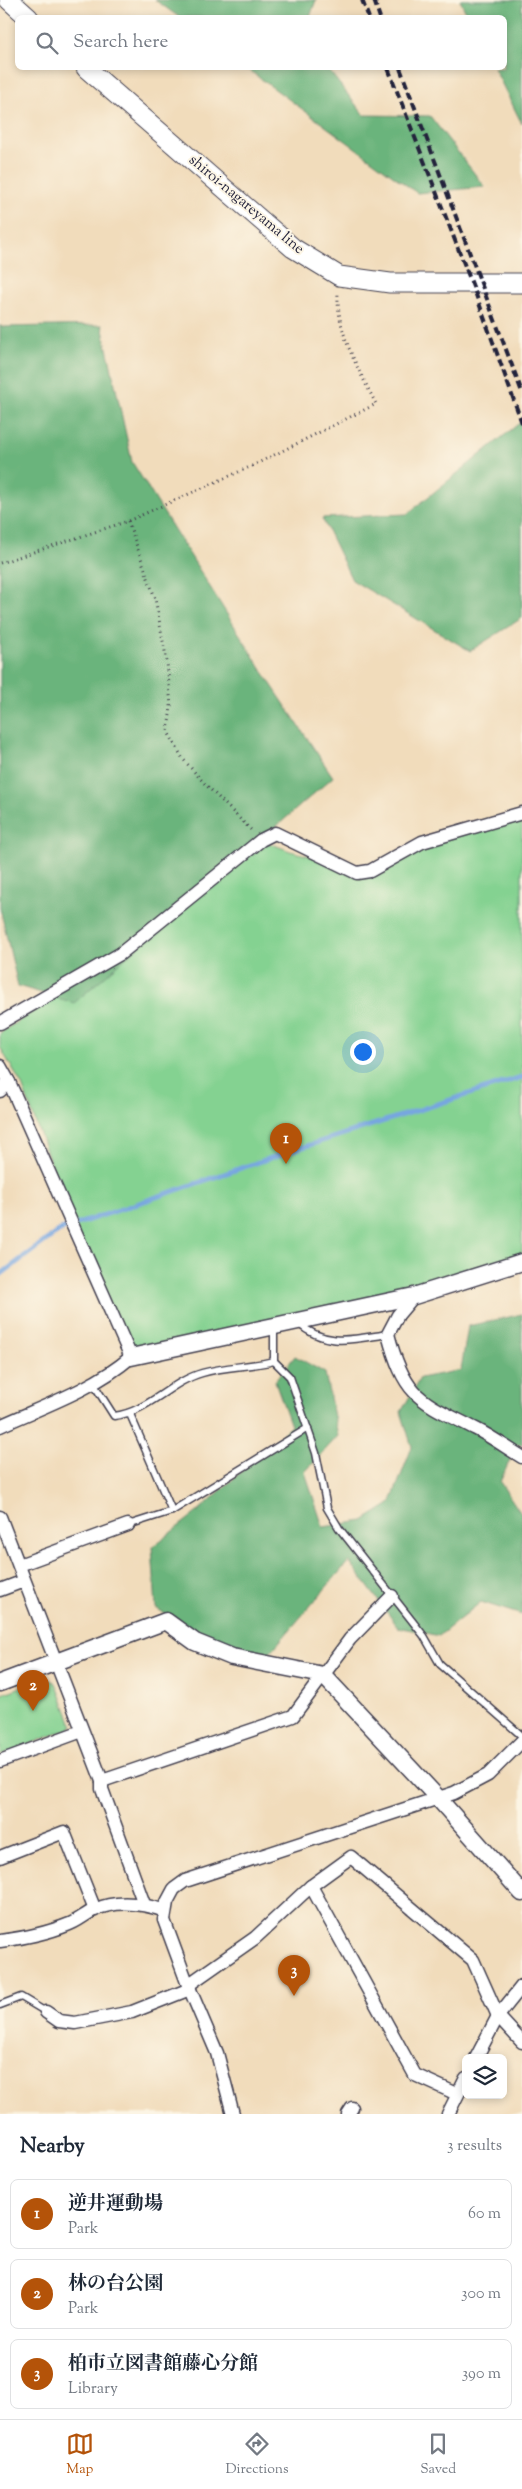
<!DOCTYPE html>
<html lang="en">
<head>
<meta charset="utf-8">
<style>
  body { margin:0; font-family:"Sorts Mill Goudy","Noto Serif JP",serif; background:#f6f6f7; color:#1f2937 }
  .controls { position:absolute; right:15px; bottom:15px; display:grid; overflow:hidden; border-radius:8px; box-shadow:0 2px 8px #0003 }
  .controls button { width:45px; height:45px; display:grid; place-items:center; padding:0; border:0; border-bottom:1px solid #e0e1e3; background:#fff; color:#1f2937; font:25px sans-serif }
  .you { position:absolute; left:362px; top:1051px; width:18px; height:18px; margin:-12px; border:4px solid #fff; border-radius:50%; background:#1a73e8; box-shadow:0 0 0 8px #1a73e833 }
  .badge { display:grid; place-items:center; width:32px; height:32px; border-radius:50%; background:#b45309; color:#fff; font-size:16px; font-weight:700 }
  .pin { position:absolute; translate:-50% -41px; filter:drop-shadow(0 1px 2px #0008) }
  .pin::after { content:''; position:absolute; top:26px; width:18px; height:15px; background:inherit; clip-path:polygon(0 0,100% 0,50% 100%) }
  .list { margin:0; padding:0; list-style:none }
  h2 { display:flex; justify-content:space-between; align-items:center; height:65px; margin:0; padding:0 20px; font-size:21px }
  h2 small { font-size:16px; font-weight:400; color:#747a83 }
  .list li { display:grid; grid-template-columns:32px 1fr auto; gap:15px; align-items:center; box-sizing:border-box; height:70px; margin:0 10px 10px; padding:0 10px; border:1px solid #e0e1e3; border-radius:8px }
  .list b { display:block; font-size:19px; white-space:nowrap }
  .list p { margin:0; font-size:16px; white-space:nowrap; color:#747a83 }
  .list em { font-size:16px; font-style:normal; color:#747a83 }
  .icon { flex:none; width:28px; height:28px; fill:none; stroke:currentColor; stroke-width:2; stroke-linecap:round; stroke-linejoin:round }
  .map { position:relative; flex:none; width:522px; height:2114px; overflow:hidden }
  .search { position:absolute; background:#fff; box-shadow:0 2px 8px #0003; left:15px; right:15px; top:15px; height:55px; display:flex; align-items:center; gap:12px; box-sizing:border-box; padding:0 18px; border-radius:8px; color:#747a83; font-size:19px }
  .sheet { height:305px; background:#fff }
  nav { display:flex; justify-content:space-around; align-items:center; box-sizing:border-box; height:70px; border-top:1px solid #e0e1e3; background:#fff; font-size:14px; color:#747a83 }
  nav a { display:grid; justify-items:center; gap:2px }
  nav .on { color:#b45309 }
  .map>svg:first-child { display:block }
  .green { fill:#84d291; stroke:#537a66 }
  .forest { fill:#6bb47b; stroke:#466b5b }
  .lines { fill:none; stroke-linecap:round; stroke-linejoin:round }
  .stream { stroke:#77a6e0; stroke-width:5 }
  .service-casing { stroke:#413e4e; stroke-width:9 }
  .minor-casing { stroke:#413e4e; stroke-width:15 }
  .tertiary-casing { stroke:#413e4e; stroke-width:19 }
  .secondary-casing { stroke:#413e4e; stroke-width:21 }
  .path { stroke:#413e4e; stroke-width:3; stroke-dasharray:1 4; stroke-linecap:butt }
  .service { stroke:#fff; stroke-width:6 }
  .minor { stroke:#fff; stroke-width:12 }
  .tertiary { stroke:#fff; stroke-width:16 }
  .secondary { stroke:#fff; stroke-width:19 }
  .rail { stroke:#22223b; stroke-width:4; stroke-dasharray:8 4; stroke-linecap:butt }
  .labels { text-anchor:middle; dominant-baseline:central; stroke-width:4; stroke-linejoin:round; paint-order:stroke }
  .street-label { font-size:15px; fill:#22223b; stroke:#fcf5e5 }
</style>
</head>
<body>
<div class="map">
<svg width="522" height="2114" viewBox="0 0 522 2114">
  <rect width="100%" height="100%" fill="#fcf5e5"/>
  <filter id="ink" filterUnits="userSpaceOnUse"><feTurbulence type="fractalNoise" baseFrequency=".02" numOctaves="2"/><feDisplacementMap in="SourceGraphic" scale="10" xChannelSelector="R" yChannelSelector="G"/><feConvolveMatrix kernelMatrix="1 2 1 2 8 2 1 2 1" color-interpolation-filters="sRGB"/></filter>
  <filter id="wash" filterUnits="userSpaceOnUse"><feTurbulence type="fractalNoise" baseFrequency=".0096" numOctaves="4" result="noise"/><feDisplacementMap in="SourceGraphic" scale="20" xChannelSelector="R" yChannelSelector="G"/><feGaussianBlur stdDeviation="1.12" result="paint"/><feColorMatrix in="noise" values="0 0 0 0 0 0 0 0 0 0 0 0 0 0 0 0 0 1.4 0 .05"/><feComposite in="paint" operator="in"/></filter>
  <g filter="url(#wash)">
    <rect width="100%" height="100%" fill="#f1dcbb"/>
    <g class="green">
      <path d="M522,813V1262L131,1357L80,1243L22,1085L0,1047V1033L120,954L261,840L290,851L370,871L422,842Z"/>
      <path d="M45,1678L56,1683L73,1727L0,1756V1695Z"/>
    </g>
    <g class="forest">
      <path d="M155,0H316L310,17H179Z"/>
      <path d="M460,0H522V124L494,68H504V18L468,17Z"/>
      <path d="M246,68H327L364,115L430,116L485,187L417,193Z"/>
      <path d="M0,325L2,327L102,325L132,462L265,675L333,777L74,1003L18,986L0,908Z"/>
      <path d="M522,421V618L470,651L352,580L322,518L407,514Z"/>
      <path d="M522,1314V1445L517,1444L500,1482L522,1515V1615L481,1602L439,1636L398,1627L349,1561L268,1655L201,1636L156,1608L152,1547L196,1513L291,1426L275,1381L295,1356L325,1373L338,1436L305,1472L323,1527L363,1521L390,1504L412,1447L401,1412L420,1378L461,1370L468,1326Z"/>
    </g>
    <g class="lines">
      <path class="stream" d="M0,1275L60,1230L291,1151L522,1077"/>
    </g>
  </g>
  <g filter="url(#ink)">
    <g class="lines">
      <g class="service-casing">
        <g id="service">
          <path d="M298,1323C326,1348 354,1339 388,1334"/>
          <path d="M274,1327V1361L290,1377L316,1453L327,1508L339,1528L424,1636L440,1664L522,1736"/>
          <path d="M93,1383L114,1416C148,1412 170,1382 202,1373C226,1366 250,1367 274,1361"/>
          <path d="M130,1414L172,1511"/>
          <path d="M128,1525L172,1511L308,1428"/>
          <path d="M0,2005L21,1997L46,2012"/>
        </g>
      </g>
      <g class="minor-casing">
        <g id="minor">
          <path d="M0,1023L120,954L261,840L275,833L357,873L370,871L422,842L522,813"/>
          <path d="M0,1066L9,1082L131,1357C94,1389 44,1406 0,1426"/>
          <path d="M0,1091L9,1082"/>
          <path d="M414,1296L398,1315L388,1334C405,1399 421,1401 476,1429C492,1437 507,1448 522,1457"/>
          <path d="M0,1517L102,1781L293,1716L350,1639L392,1596"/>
          <path d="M19,1565L128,1525"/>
          <path d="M0,1590L24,1581"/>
          <path d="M0,1761L82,1731"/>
          <path d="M102,1781V1789L144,1904"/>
          <path d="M0,1857L64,1832L95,1910"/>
          <path d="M311,1886L415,2075L457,2094"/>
          <path d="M0,1941C23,1938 45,1934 67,1925C77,1922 84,1915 94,1910C116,1900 142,1903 165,1911"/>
          <path d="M188,1985L255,1938L311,1886L351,1857L473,1960L498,2016L522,2042"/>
          <path d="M46,2012L59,2021L75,2023L132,2012L190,1989"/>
          <path d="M476,2058L498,2016L522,1986"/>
          <path d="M233,2114L217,2053L188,1985L164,1920L167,1902L174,1889L185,1881L454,1793L488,1775L522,1741"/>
          <path d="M348,2114L352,2108"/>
          <path d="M448,2114L466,2078"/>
        </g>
      </g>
      <g class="tertiary-casing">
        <g id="tertiary">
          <path d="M131,1357L414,1296L522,1262"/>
          <path d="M0,1683L166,1621L195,1642L232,1657L323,1675L437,1797L522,1893"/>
        </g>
      </g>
      <g class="secondary-casing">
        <g id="secondary">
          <path d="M9,0L29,18"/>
          <path d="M86,68L293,248L339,276L390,283H522"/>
        </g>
      </g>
      <g class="path">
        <path d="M128,521L155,598L167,662L171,706L168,732L183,759L205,784L251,830"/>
        <path d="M0,563L128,521L252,466L376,404C359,370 336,332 338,292"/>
      </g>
      <use href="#service" class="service"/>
      <use href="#minor" class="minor"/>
      <use href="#tertiary" class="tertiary"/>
      <use href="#secondary" class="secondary"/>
      <g class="rail">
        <path d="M362,0L369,18"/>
        <path d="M374,0L380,18"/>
        <path d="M388,68L475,292L522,423"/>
        <path d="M400,68L522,392"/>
      </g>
    </g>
  </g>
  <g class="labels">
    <g class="street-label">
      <text transform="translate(246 205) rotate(40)">shiroi-nagareyama line</text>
    </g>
  </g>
</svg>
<div class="controls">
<button><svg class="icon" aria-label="layers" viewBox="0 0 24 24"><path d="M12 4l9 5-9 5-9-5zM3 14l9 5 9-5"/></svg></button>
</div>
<div class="you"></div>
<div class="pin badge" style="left:286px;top:1164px">1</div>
<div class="pin badge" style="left:33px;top:1711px">2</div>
<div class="pin badge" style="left:294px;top:1996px">3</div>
<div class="search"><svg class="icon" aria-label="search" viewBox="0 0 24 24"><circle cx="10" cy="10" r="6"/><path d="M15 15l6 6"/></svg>Search here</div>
</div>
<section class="sheet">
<h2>Nearby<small>3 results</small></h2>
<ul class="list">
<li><span class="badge">1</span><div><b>逆井運動場</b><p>Park</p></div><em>60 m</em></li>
<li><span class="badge">2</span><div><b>林の台公園</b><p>Park</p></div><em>300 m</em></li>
<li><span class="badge">3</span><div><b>柏市立図書館藤心分館</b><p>Library</p></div><em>390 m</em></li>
</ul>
</section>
<nav>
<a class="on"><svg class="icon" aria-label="map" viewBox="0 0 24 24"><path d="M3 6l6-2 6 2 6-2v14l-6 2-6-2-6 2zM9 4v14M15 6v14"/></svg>Map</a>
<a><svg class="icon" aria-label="directions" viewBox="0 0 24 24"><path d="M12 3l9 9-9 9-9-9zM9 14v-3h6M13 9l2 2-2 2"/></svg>Directions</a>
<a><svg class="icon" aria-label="saved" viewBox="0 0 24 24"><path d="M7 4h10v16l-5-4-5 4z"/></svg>Saved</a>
</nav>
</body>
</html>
